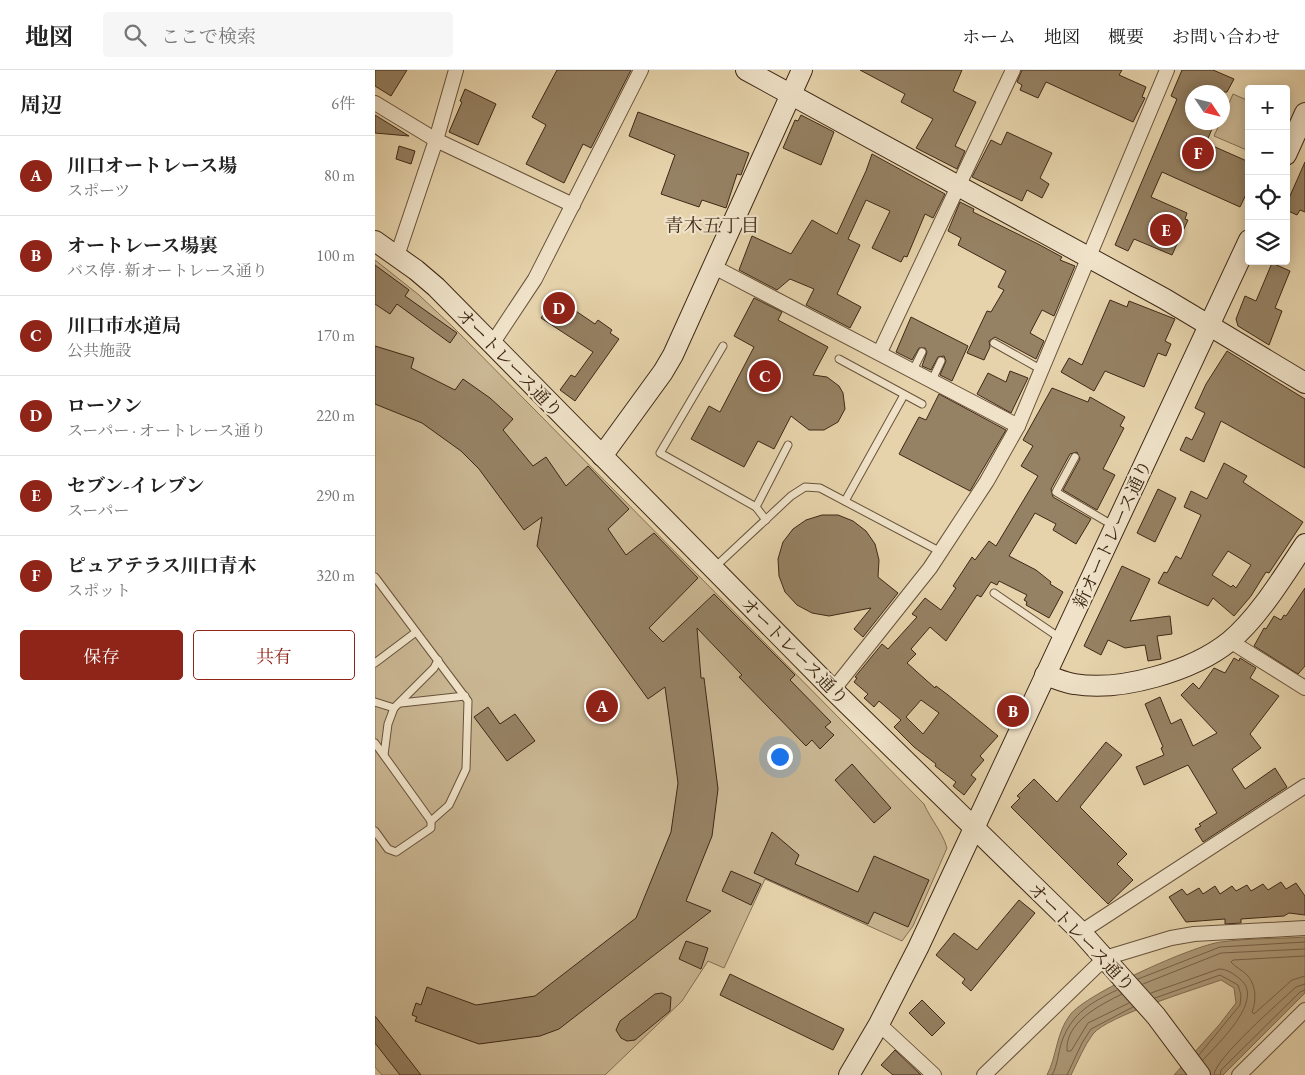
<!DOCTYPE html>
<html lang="ja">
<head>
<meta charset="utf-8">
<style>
  body { margin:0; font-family:"EB Garamond","Noto Serif JP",serif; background:#f6f6f6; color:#222 }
  .controls { position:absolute; right:15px; top:15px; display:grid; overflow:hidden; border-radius:5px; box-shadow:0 2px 12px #0003 }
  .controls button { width:45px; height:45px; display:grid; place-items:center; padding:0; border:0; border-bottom:1px solid #e0e0e0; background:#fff; color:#222; font:25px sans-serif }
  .compass { position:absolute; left:810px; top:15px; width:45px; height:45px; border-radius:50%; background:#fff; box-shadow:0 2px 12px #0003; rotate:125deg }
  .you { position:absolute; left:404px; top:686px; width:18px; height:18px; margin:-12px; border:4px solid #fff; border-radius:50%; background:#1a73e8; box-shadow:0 0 0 8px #1a73e833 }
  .badge { display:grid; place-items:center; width:32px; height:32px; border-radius:50%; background:#8f2418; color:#fff; font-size:16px; font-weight:700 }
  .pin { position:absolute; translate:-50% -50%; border:2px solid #fff; box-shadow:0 1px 5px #0006 }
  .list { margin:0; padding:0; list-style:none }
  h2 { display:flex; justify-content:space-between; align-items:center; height:65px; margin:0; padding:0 20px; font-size:21px }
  h2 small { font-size:16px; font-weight:400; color:#767676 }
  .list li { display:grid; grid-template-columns:32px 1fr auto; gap:15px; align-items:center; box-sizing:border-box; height:80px; padding:0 20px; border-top:1px solid #e0e0e0 }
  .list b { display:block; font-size:19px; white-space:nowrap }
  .list p { margin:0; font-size:16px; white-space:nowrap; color:#767676 }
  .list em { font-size:16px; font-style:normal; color:#767676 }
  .actions { display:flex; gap:10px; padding:15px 20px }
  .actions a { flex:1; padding:11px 0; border:1px solid #8f2418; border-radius:5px; text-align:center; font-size:18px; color:#8f2418 }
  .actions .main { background:#8f2418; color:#fff }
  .icon { flex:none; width:28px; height:28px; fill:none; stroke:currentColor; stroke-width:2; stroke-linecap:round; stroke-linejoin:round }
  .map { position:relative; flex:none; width:930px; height:1005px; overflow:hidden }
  header { display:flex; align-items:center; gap:30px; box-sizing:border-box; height:70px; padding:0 25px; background:#fff; border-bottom:1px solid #e0e0e0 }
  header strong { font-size:24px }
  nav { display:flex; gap:28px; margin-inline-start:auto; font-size:18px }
  .search { width:350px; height:45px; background:#f6f6f6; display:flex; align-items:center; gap:12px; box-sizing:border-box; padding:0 18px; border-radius:5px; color:#767676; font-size:19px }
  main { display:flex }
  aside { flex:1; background:#fff }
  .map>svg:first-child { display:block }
  .green { fill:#c9b692; stroke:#846f54 }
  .water { fill:#ad9978; stroke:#816c51 }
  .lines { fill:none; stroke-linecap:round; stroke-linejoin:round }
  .shore { stroke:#766047; stroke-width:1 }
  .building { fill:#958163; stroke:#3e2816; fill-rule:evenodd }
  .lane-casing { stroke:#68533b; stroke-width:9 }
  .street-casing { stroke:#68533b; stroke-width:16 }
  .secondary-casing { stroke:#3e2816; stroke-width:22 }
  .lane { stroke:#efe2c8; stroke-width:7 }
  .street { stroke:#efe2c8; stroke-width:14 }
  .secondary { stroke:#efe2c8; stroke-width:20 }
  .labels { text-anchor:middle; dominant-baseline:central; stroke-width:4.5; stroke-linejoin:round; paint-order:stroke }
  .street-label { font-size:18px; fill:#3e2816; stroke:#efe2c8 }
  .neighbourhood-label { font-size:19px; fill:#3e2816; stroke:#efe2c8 }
</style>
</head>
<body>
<header>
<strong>地図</strong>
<div class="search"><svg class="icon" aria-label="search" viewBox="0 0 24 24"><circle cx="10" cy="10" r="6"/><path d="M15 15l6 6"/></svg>ここで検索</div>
<nav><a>ホーム</a><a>地図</a><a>概要</a><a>お問い合わせ</a></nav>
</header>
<main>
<aside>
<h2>周辺<small>6件</small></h2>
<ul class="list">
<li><span class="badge">A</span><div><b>川口オートレース場</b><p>スポーツ</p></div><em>80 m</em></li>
<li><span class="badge">B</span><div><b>オートレース場裏</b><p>バス停 · 新オートレース通り</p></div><em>100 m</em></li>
<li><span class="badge">C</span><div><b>川口市水道局</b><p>公共施設</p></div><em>170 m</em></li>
<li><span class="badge">D</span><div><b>ローソン</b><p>スーパー · オートレース通り</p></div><em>220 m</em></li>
<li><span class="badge">E</span><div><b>セブン-イレブン</b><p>スーパー</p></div><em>290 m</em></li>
<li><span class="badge">F</span><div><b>ピュアテラス川口青木</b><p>スポット</p></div><em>320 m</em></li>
</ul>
<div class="actions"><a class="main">保存</a><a>共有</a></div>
</aside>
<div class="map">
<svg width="930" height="1005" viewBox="0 0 930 1005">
  <rect width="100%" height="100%" fill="#e6d3ab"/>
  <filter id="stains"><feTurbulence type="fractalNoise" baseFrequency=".004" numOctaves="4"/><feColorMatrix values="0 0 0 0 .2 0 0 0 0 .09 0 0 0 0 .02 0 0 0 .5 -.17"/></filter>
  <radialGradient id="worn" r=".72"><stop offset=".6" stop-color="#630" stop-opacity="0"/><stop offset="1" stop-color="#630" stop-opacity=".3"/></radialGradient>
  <g class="green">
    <path d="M858,24L874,31V81L839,66L845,53L848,52V47Z"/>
    <path d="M0,190L44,225L78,257L549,734C556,750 567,761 572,778L538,856L527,871L390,809L349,898L333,891L307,931L230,1005H7L0,997Z"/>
  </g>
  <path class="water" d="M930,867V923L848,1005H799L844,955L861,933L859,918L846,910C821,919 732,946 718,964C709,976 703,991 696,1005H672C682,986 681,963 695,945C710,924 819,875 846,872C873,868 902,869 930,867Z"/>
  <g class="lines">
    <g class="shore">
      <path d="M930,886L858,890L856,892C860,897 867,900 871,904C881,913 882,930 877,942L879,944L917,910L930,906"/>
      <path d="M763,909L845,877L930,872"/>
      <path d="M768,914L846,883L930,879"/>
      <path d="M776,923L844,899C852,899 859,904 865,909C891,930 842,974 828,990"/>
      <path d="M747,924C725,935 690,952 692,981H696L713,953L754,933"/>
      <path d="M780,928L845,905L863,915L866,925L865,935L824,985"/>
      <path d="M677,1005C683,995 683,982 687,971C697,943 717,932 742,920"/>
      <path d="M692,1005L707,973L716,959L758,937"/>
      <path d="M839,1005C839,989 906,931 921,917L930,914"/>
      <path d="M845,1005L846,1000L925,922L930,920"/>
    </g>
  </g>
  <g class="building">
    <path d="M0,0H32L16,26L0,16Z"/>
    <path d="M182,0H256L216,78L208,74L189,113L151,94L171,55L157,47Z"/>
    <path d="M485,0H587L578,21L601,32L580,76L590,81L582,99L541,78L558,49L526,32L530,24Z"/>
    <path d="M647,0H747L744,5L771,17L767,27L770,28L758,52L671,12L663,28L645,20L647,15L642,12Z"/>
    <path d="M807,0H838L859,9L852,22H818V52L837,59L831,73L874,92V118L865,137L787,102L776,127L812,143L810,149L813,150L797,185L759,169L753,181L740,175L802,29L796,26Z"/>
    <path d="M90,19L121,34L103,75L74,62L87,32L85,31Z"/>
    <path d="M263,42L374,83L366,105L362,104L351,138L327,130L324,137L286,124L300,85L254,66Z"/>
    <path d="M0,45L34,66L0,63Z"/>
    <path d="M426,45L459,62L446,95L408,78L420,50L423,51Z"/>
    <path d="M632,62L677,83L665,108L674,114L667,128L652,120L647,131L597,107L616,70L626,75Z"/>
    <path d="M24,76L40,81L36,94L21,89Z"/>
    <path d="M497,84L570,124L558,148L550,144L532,187L529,186L526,192L497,178L515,141L491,130L473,169L485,175L462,224L486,237L475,258L431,235L439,219L415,209L402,220L364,200L377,166L416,184L437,150L462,164L491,101Z"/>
    <path d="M930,92V142L925,140L922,145L911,140V135Z"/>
    <path d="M585,132L599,139L598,142L663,174L687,187L685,190L700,196L679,246L667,240L655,263L669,271L661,289L620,267L614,271L615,277L609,290L592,283L612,241L616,242L629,220L623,217L631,201L583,175L586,168L573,161Z"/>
    <path d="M897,193L915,201L900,238L907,241L894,275L863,256L861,249L870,226L881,231Z"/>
    <path d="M0,195L34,220L30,226L82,263L75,273L22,234L15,244L0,234Z"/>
    <path d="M180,227L220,254L223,250L237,260L235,263L244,269L200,331L185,320L196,305L200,307L218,282L166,248Z"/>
    <path d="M379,228L407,242L403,250L453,277L438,305L452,307L464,316L468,323L470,339L463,352L449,360H434L416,346L399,379L383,371L369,397L316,369L334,336L345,342L379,277L359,266Z"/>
    <path d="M735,230L752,237L754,231L800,249L790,271L796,274L791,286L783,283L769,317L730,301L719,321L686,302L694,288L707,295Z"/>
    <path d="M536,247L593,276L577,311L565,305L571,291L569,286L563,287L556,300L547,296L552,282L550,278H544L537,290L521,282Z"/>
    <path d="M0,276L39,288L36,298L80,320L88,309L115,328L138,349L128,360L158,396L171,387L191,416L213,396L254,439L233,459L251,485L279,463L323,508L274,558L288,572L339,524L420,605L415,610L456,652L450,657L459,665L445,679L437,670L431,676L364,607L367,605L322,558L326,608H329L343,719L337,766L311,831L336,841L184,959L165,966L104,974L40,951L42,947L37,945L41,933L46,935L52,917L101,935L160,926L261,848L296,762L303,713L290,617L273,629L162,476L167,447L149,460L104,399L86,381L47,353L0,334Z"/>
    <path d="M852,281L930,329V398L846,351L829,392L805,380L811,367L817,370L830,343L820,338L831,314Z"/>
    <path d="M635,301L653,308L636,343L602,324L613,303L631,312Z"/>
    <path d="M677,318L713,332L715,327L750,347L745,356L749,358L728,399L740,405L722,440L688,420L705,389L702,382L695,384L676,419L678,427L716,449L701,474L678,460L681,454L660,443L634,486L661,500L676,512L675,514L688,522L680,537L674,548L651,535L652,532L649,530L652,525L624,511L622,515L616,512L606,527L602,525L571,571L555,557L536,579L541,584L532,593L560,618L561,616L573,625L623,666L605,686L609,690L596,705L601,709L589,725L578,716L581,712L560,696L561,694L539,677L519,657L526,650L504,631L499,637L489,628L493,624L479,612L482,608L480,607L507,574L513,579L542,547L537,544L550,528L566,540L581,518L578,516L597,487L600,490L614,471L621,476L663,406L646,396L658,376L648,370ZM546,630L564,643L548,664L531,647Z"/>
    <path d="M564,324L631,360L595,421L524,384L544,347L551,350Z"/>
    <path d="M849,393L872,406L868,412L928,452L894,503L891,502L876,526L859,546L838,528L833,536L783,513L789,502L792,503L801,486L806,489L826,445L809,437L816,421L832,429ZM853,481L876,495L861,518L858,515L856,517L837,505Z"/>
    <path d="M783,419L801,428L780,472L762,463Z"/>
    <path d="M447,445H463L478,451L491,461L500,474L504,490L503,507L523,523L488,567L479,559L496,538L454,546L437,543L422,535L410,522L404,506L403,489L408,472L418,459L431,450Z"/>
    <path d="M747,496L775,509L755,551L795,546L797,564L782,566L786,589L773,591L770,575L750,578L733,570L726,585L709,576Z"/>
    <path d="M930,518V596L923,604L879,576L889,558L891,559L899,546L906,550L909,545L911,546Z"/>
    <path d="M859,588L864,591L865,588L881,598L875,608L904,626L875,664L886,678L857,699L870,719L900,698L912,717L828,772L820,759L826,756L824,754L842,743L813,695L769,715L761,697L789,685L786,678L788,677L770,634L785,627L796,654L806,649L818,676L842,663L806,625L818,613L824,619L839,598L850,603Z"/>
    <path d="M113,637L125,654L140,644L160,671L132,691L99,647Z"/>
    <path d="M731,672L747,685L705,737L752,784L742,794L758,810L733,834L636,737L645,728L642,726L659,709L682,732Z"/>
    <path d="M477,694L516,738L499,753L460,710Z"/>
    <path d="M397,762L424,785L420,794L483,822L499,786L554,810L533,857L499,842L493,854L379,803Z"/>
    <path d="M356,801L386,814L376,835L347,821Z"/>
    <path d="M906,812L911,819L921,813L930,826V845L914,843L909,846L866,849V853L850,854V849L811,852L794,827L807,819L812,825L824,818L828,824L840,816L845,824L857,816L861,821L872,815L876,821L888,814L893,820Z"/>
    <path d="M644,830L660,843L596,921L587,913L590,909L561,885L579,863L602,880Z"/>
    <path d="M311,871L333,878L326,899L304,889Z"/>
    <path d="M355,904L469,959L458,980L345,925Z"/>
    <path d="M287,923L296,927L295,941L260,970L252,971L246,968L241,960L245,951L280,924Z"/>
    <path d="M547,930L570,953L557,966L534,943Z"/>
    <path d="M0,946L46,1005H25L0,973Z"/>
    <path d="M520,980L546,1005H518L506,995Z"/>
  </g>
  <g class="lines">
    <g class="lane-casing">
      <g id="lane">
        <path d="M619,273L667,300"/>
        <path d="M348,276L285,383L381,437L413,375"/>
        <path d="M464,289L547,334"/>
        <path d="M538,300L547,282"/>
        <path d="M557,310L566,291"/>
        <path d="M700,387L681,422L739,456"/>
        <path d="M470,431L529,325"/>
        <path d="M381,437L391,450"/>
        <path d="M340,497L416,426L430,417L445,418L566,482"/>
        <path d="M0,507L93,631L91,699L74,735L56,751V758L21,782L13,779L0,761"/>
        <path d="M619,523L685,568"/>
        <path d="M0,593L41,562"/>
        <path d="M0,632L19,638L59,598L63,590"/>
        <path d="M26,633L90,626"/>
        <path d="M0,673L56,751"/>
        <path d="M9,685L13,654L19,638"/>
      </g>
    </g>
    <g class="street-casing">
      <g id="street">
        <path d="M0,33L61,70L198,135"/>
        <path d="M22,186L61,70L81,0"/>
        <path d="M339,197L643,356"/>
        <path d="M117,274L160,209L266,0"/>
        <path d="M505,282L638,0"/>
        <path d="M855,571L930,618"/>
        <path d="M458,620L555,498L612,411L643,356L792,0"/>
        <path d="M706,862L930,716"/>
        <path d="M504,954L559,1005"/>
        <path d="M609,1005L730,888L796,868L819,864L930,858"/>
        <path d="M864,1005L930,940"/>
      </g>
    </g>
    <g class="secondary-casing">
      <g id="secondary">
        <path d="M371,0L790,229L930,313"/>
        <path d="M911,85L930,43"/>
        <path d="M0,171L41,200L61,217L458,620L706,862L781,946L825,1005"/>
        <path d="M227,386L288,302L298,285L427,0"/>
        <path d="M670,605C680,608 690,613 699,614C746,622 818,601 855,571C884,547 909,505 930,474"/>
        <path d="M474,1005L504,954L543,878L874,170"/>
      </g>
    </g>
    <use href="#lane" class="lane"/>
    <use href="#street" class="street"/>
    <use href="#secondary" class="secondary"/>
  </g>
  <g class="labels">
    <g class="street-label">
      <text transform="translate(135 293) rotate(46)">オートレース通り</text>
      <text transform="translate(737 464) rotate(-65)">新オートレース通り</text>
      <text transform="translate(420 581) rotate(45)">オートレース通り</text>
      <text transform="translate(707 867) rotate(46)">オートレース通り</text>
    </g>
    <g class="neighbourhood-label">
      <text x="337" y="155">青木五丁目</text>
    </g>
  </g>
  <rect width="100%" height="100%" filter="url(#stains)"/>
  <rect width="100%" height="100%" fill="url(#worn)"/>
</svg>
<div class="controls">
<button>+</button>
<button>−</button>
<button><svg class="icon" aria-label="locate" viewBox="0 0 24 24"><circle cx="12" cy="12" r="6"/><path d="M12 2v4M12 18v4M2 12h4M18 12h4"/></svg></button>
<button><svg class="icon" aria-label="layers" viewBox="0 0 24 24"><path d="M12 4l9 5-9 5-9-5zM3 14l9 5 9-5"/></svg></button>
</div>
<svg class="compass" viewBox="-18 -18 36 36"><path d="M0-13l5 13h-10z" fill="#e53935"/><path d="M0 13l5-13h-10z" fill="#767676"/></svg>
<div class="you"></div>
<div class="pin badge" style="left:227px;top:636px">A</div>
<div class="pin badge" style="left:638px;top:641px">B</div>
<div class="pin badge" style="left:390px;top:306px">C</div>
<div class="pin badge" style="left:184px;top:238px">D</div>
<div class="pin badge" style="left:791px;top:160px">E</div>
<div class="pin badge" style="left:823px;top:83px">F</div>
</div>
</main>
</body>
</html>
